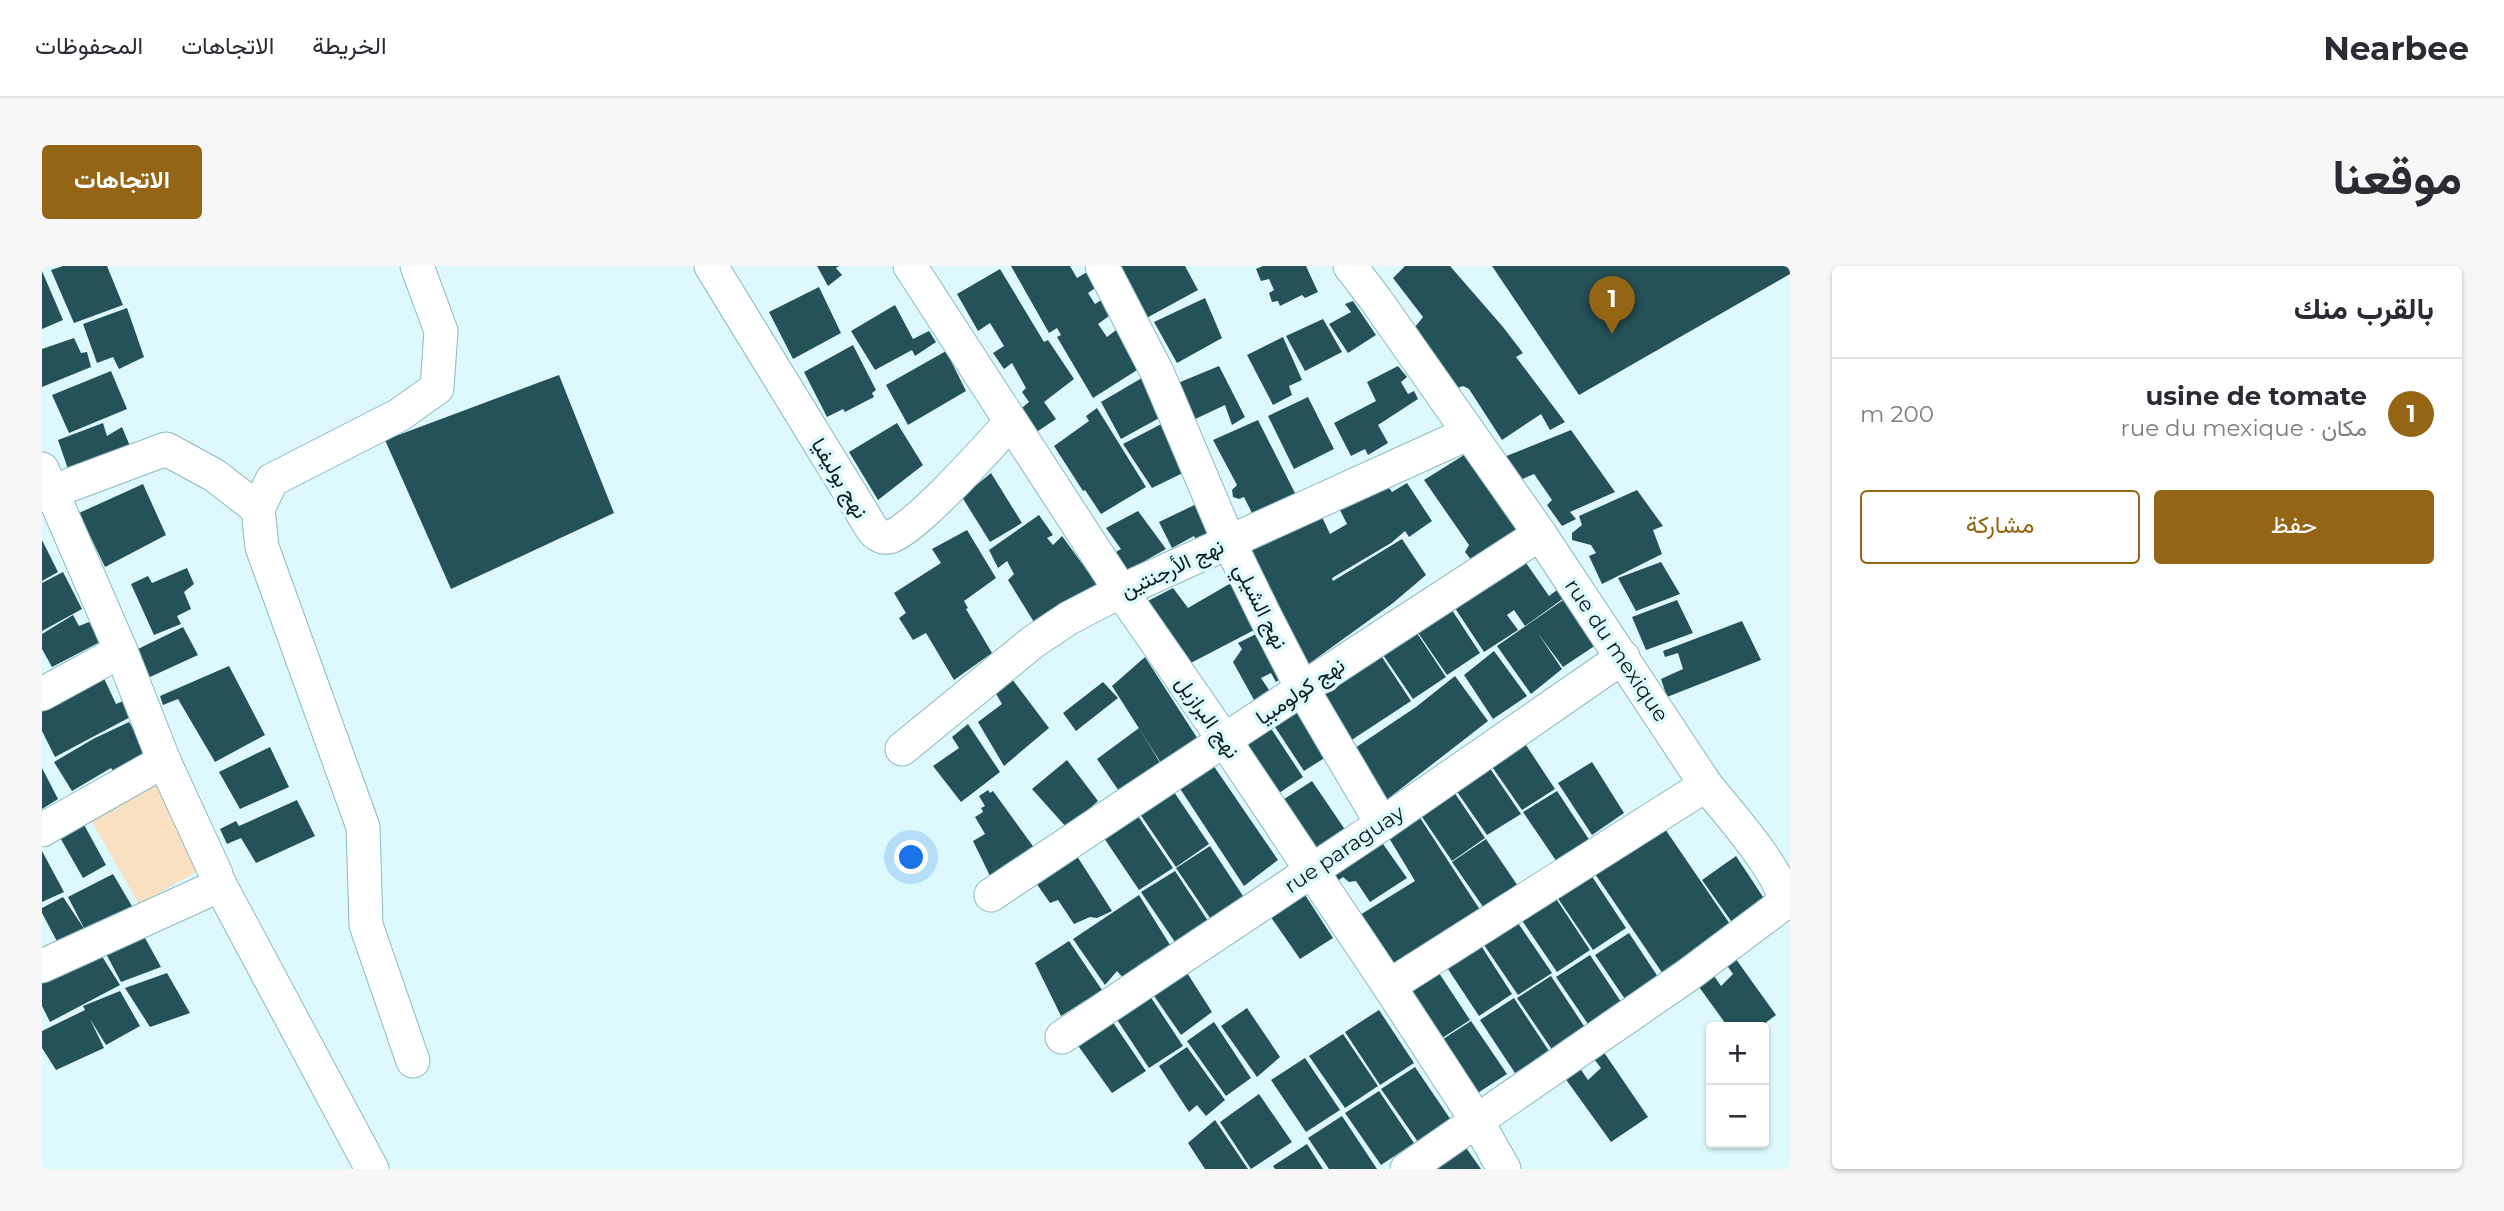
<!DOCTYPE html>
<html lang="ar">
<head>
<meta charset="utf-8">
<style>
  body { margin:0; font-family:Montserrat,Vazirmatn,sans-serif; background:#f7f7f7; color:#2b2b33; direction:rtl }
  .controls { position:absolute; right:21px; bottom:21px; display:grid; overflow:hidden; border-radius:7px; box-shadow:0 2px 5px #0004 }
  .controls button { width:63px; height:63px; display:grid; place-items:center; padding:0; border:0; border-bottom:2px solid #e1e1e2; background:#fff; color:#2b2b33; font:35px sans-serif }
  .you { position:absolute; left:870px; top:592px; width:24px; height:24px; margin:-18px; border:5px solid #fff; border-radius:50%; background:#1a73e8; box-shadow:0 0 0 10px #1a73e833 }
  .badge { display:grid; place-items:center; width:46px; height:46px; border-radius:50%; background:#946514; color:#fff; font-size:23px; font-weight:700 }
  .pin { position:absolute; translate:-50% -58px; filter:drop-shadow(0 2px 4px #0008) }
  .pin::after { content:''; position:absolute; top:37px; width:24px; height:21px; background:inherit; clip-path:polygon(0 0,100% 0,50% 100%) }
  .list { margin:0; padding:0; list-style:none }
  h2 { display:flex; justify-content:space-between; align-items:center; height:91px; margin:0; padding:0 28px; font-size:30px }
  h2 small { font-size:23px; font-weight:400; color:#7c7c81 }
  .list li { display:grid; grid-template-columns:46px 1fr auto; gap:21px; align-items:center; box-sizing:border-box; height:112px; padding:0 28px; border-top:2px solid #e1e1e2 }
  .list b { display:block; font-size:26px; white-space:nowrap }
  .list p { margin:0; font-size:23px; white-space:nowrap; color:#7c7c81 }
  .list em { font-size:23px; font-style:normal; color:#7c7c81 }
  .actions { display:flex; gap:14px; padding:21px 28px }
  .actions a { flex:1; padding:16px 0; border:2px solid #946514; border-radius:7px; text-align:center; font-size:24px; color:#946514 }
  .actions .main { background:#946514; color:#fff }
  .map { position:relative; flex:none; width:1748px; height:903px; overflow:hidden; direction:ltr; border-radius:7px }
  header { display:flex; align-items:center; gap:42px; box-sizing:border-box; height:98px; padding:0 35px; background:#fff; border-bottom:2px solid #e1e1e2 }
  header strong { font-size:33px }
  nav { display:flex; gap:38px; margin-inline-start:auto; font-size:24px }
  .intro { display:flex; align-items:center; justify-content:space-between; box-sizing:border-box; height:168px; padding:0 42px }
  h1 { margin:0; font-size:49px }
  .button { padding:18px 32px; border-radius:7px; background:#946514; color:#fff; font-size:24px; font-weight:700 }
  main { display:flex; gap:42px; padding:0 42px }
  aside { flex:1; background:#fff; border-radius:7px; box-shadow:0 2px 5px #0004 }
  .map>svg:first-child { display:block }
  .green { fill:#f8e0c1 }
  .building { fill:#255158 }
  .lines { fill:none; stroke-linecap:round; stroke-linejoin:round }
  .minor-casing { stroke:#8cb9c1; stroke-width:35 }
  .minor { stroke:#fff; stroke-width:33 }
  .labels { text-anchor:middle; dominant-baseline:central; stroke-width:7; stroke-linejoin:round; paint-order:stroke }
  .street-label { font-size:21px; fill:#0c1e21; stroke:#ddf9fd }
</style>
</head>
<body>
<header>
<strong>Nearbee</strong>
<nav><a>الخريطة</a><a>الاتجاهات</a><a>المحفوظات</a></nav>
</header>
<div class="intro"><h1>موقعنا</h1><a class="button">الاتجاهات</a></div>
<main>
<aside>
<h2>بالقرب منك<small></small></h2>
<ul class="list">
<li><span class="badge">1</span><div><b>usine de tomate</b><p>مكان · rue du mexique</p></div><em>200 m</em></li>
</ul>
<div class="actions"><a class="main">حفظ</a><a>مشاركة</a></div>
</aside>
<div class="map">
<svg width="1748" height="903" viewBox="0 0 1748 903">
  <rect width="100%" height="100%" fill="#ddf9fd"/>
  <path class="green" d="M113,513L163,601L97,638L46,549Z"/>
  <g class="building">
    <path d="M21,0H65L81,39L32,57L9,4Z"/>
    <path d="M775,0H797L794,2L800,9L786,20Z"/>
    <path d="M969,0H1028L1035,12L1050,3L1059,18L1046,27L1053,38L1064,31L1071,47L1056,58L1065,71L1078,61L1103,99L1051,132L1015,71L1019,69L1015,62L1007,67Z"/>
    <path d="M1079,0H1143L1156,24L1099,55Z"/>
    <path d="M1221,0H1264L1276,26L1263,32L1260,29L1238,40L1236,35L1230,36L1227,27L1232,24L1227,13L1219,15L1214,3Z"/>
    <path d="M1363,0H1408L1461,61L1481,87L1474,91L1523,156L1508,164L1499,148L1460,174L1427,123L1421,120L1413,123L1373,61L1381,51L1351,12Z"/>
    <path d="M1450,0H1748V8L1537,129Z"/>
    <path d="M958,3L1002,76L1006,74L1032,113L1002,136L1014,153L993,167L976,145L987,136L980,126L984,122L970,97L962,103L951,87L962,80L948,57L936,65L915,28Z"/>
    <path d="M0,5L21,54L0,63Z"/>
    <path d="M777,21L799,67L751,93L727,46Z"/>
    <path d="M1163,32L1180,72L1135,97L1112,56Z"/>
    <path d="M1311,35L1334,69L1306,87L1287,58L1309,46L1303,38Z"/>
    <path d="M853,39L871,73L887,65L894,76L873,90L870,84L833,104L809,65Z"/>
    <path d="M85,42L102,91L77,103L71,91L55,97L41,58Z"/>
    <path d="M1281,53L1300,86L1263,105L1244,70Z"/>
    <path d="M1241,71L1260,114L1247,120L1250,129L1231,139L1205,89Z"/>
    <path d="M32,72L39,87L45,86L49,101L0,121V83Z"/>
    <path d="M811,79L834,124L830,127L832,131L803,146L801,143L785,151L762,106Z"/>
    <path d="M904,85L924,125L866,159L844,119Z"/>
    <path d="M1177,100L1203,151L1190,159L1183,139L1149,155L1131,119Z"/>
    <path d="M1356,100L1365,111L1359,116L1366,128L1372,125L1376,133L1336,159L1346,177L1326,189L1323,183L1309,190L1292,157L1334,135L1325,116Z"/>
    <path d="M69,105L85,143L27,167L10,129Z"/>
    <path d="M1110,106L1128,146L1079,173L1059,136Z"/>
    <path d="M517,109L572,247L409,323L343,174Z"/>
    <path d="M1266,131L1292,183L1252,203L1226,150Z"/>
    <path d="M1055,142L1104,221L1059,248L1043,224L1041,225L1012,180L1047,155L1044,150Z"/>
    <path d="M1216,154L1255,231L1212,251L1202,231L1197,233L1191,231L1190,224L1195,219L1171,174Z"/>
    <path d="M1125,155L1147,204L1110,222L1081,178Z"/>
    <path d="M61,157L65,170L80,161L88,180L26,203L16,174Z"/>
    <path d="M855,157L881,199L836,234L807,186Z"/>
    <path d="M1529,164L1573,226L1528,246L1534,253L1520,260L1505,239L1510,234L1492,208L1478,214L1462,191Z"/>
    <path d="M1422,189L1477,268L1431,296L1423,286L1427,279L1382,214Z"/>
    <path d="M949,207L980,257L948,276L920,231Z"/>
    <path d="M1365,217L1390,255L1367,271L1363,265L1349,277L1290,312L1291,315L1360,273L1384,309L1351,337L1261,402L1198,289L1280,251L1288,268L1305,258L1298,244L1345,219L1350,226Z"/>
    <path d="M101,218L124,269L63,301L37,247Z"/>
    <path d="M1595,224L1621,260L1611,264L1620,288L1560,318L1547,290L1554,287L1549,279L1530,274V267L1540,259L1537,250Z"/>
    <path d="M1163,234L1179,268L1157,280L1152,270L1130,282L1117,256Z"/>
    <path d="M1096,245L1124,283L1083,306L1067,290L1079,283L1064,262Z"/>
    <path d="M997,249L1011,269L1005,272L1011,279L1020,270L1055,318L995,361L966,314L972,308L965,295L956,302L947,284Z"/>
    <path d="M925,264L954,312L922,335L926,342L924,343L950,387L912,414L884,367L871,374L857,352L864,347L852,327L899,297L890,283Z"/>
    <path d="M0,274L16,306L0,315Z"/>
    <path d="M1482,294L1507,330L1515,324L1522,332L1483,360L1472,344L1465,349L1476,364L1442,386L1407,333Z"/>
    <path d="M1619,296L1638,328L1594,345L1576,312Z"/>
    <path d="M145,302L152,318L142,326L149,343L135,350L139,358L112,369L89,318L106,310L110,317Z"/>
    <path d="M21,306L40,343L0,365V317Z"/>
    <path d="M1189,317L1218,361L1143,400L1102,337L1131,322L1146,342Z"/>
    <path d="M1524,332L1554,379L1521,401L1495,366L1520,403L1489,428L1455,380Z"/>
    <path d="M1635,334L1651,367L1604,384L1590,351Z"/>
    <path d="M1404,335L1438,387L1405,409L1370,358Z"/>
    <path d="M31,349L37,360L47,356L58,376L10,401L0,383V368Z"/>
    <path d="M1700,355L1719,394L1625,431L1619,413L1641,403L1636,387L1623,391L1621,385Z"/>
    <path d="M1369,358L1404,411L1371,433L1335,380Z"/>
    <path d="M141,361L156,389L108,411L96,383Z"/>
    <path d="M1218,366L1242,410L1234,416L1229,407L1219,412L1227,424L1212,434L1191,396L1200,383L1196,377Z"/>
    <path d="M1334,382L1369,435L1302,479L1266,426Z"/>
    <path d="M1452,385L1485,430L1451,453L1422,409Z"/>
    <path d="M1103,391L1161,481L1126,508L1070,420Z"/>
    <path d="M187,400L223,469L173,496L136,433L121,439L118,430Z"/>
    <path d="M60,408L74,438L86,433L92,449L13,491L0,465V442Z"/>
    <path d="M967,409L1007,462L962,500L936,456L960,438L949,419Z"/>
    <path d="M1413,410L1446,455L1343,535L1310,484L1374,441Z"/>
    <path d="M1061,416L1076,432L1034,465L1021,447Z"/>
    <path d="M1261,431L1295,484L1262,505L1227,452Z"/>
    <path d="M87,456L110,493L76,514L69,502L30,525L12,496L51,473Z"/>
    <path d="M926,458L958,506L919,536L891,500L917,482L910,471Z"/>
    <path d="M1226,458L1261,511L1228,533L1192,480Z"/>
    <path d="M1097,462L1120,500L1079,528L1055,493Z"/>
    <path d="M1478,470L1513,523L1480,544L1444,492Z"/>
    <path d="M228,481L247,521L198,543L177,506Z"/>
    <path d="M1025,494L1056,535L1025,562L990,523Z"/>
    <path d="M1443,495L1479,548L1445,569L1409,517Z"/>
    <path d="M1169,496L1236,594L1202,620L1135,518Z"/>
    <path d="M1550,496L1582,547L1550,569L1516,517Z"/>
    <path d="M0,502L16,533L0,543Z"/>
    <path d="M1270,515L1306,568L1272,590L1236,537Z"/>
    <path d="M1408,520L1443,572L1410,595L1374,542Z"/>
    <path d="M946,524L948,527L951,525L993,583L949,612L931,575L943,568L933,551L941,546L939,542L943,540L937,530Z"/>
    <path d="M1515,525L1550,578L1517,599L1481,546Z"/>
    <path d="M1132,526L1167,578L1134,601L1098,548Z"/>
    <path d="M255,534L273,570L214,597L199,572L185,578L178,563L194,555L197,560Z"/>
    <path d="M1371,541L1442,650L1349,705L1313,652L1373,615L1341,562Z"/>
    <path d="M1096,550L1131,602L1097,624L1062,572Z"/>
    <path d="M40,555L64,599L41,612L16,568Z"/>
    <path d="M1621,560L1692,664L1623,711L1551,605Z"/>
    <path d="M1334,568L1365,612L1328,636L1314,615L1307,616L1301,611L1289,620L1279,604Z"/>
    <path d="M1444,573L1480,626L1446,648L1410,596Z"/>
    <path d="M1168,580L1203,633L1170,655L1134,602Z"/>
    <path d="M0,585L22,626L0,636Z"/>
    <path d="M1033,587L1070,645L1055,652L1048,651L1032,658L1016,634L1008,637L992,614Z"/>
    <path d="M1694,590L1727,640L1694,662L1660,614Z"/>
    <path d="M1133,605L1168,658L1135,679L1099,626Z"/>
    <path d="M71,608L94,647L18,681L0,647V642L21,631L43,664L26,631Z"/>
    <path d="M1549,609L1584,662L1551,684L1515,631Z"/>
    <path d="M1256,618L1291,672L1258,693L1222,641Z"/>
    <path d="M1097,629L1128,679L1095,700L1100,706L1084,715L1075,705L1063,719L1031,673Z"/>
    <path d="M1513,631L1548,684L1515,706L1479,653Z"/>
    <path d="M1474,654L1510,707L1476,729L1440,676Z"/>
    <path d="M98,663L119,701L79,716L61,682Z"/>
    <path d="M1587,667L1622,720L1589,742L1553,689Z"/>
    <path d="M1027,675L1064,730L1053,739L1044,734L1019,750L993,697Z"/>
    <path d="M1436,675L1470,728L1437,750L1402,697Z"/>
    <path d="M56,684L78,719L8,756L0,740V706Z"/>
    <path d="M1548,689L1583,742L1550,764L1514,711Z"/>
    <path d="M1691,689L1734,749L1718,761H1686L1652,714L1668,704L1679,720L1691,708L1682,695Z"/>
    <path d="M1393,701L1428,754L1394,776L1359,723Z"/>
    <path d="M1142,702L1170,746L1139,769L1108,724Z"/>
    <path d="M125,707L148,747L108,761L83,722Z"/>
    <path d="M1509,710L1544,763L1511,785L1475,732Z"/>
    <path d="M78,725L98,760L64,779L48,753L62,782L14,804L0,782V765L43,744L41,740Z"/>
    <path d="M1106,727L1141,780L1107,802L1072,749Z"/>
    <path d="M1472,732L1507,785L1473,807L1438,754Z"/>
    <path d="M1205,742L1238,791L1215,811L1179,760Z"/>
    <path d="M1337,744L1372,797L1338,819L1303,766Z"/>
    <path d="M1068,752L1104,805L1070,827L1032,774Z"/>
    <path d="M1429,755L1465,808L1431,830L1395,777Z"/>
    <path d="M1172,756L1209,812L1184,830L1145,775Z"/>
    <path d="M1301,768L1336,820L1303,842L1267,790Z"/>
    <path d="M1145,781L1183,834L1164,850L1155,839L1147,846L1117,800Z"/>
    <path d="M1559,782L1606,851L1569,876L1520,808L1535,798L1546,814L1559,802L1549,789Z"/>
    <path d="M1263,792L1298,844L1264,866L1229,814Z"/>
    <path d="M1373,801L1409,854L1376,876L1339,823Z"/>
    <path d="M1337,825L1372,877L1339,899L1303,847Z"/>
    <path d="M1217,828L1250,876L1209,903L1178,856Z"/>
    <path d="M1300,850L1335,903H1287L1266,872Z"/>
    <path d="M1173,854L1206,903H1163L1146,877Z"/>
    <path d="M1420,876L1439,903H1383Z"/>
    <path d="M1265,878L1281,903H1233L1231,900Z"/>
  </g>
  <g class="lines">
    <g class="minor-casing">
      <g id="minor">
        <path d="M669,0L824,253C829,262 835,273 847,271C870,267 949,178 968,157"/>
        <path d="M868,0L1079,325L1183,475L1347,720L1435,855L1462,903"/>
        <path d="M1060,0L1115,106L1187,276L1223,350L1260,422L1340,558"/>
        <path d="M1308,0L1334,34L1498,268L1664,519L1347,720"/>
        <path d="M0,203L79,385L122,495L0,564"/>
        <path d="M9,226L124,183L172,209L216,243"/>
        <path d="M0,428L79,385"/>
        <path d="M860,483L991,376L1027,352L1079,325L1427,167"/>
        <path d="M176,615L330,903"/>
        <path d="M949,629C1131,507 1314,387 1498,268"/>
        <path d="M0,700L176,620L174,608L122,495"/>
        <path d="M1020,771L1340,558L1581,391"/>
        <path d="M371,795L324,659L321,561L220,281L216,243L230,214L357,149L395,122L399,65L375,0"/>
        <path d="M1365,903L1646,709L1738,640L1742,634C1739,605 1684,544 1664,519"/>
      </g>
    </g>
    <use href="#minor" class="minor"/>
  </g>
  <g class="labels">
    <g class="street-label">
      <text transform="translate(798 212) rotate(59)">نهج بوليفيا</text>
      <text transform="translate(1130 302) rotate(-25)">نهج الأرجنتين</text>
      <text transform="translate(1219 340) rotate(63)">نهج الشيلي</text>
      <text transform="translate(1575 384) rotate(56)">rue du mexique</text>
      <text transform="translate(1258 425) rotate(-34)">نهج كولومبيا</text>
      <text transform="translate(1166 451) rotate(55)">نهج البرازيل</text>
      <text transform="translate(1302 583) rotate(-34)">rue paraguay</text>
    </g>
  </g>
</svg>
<div class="controls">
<button>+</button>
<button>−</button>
</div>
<div class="you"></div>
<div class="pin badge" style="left:1570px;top:68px">1</div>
</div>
</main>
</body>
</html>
